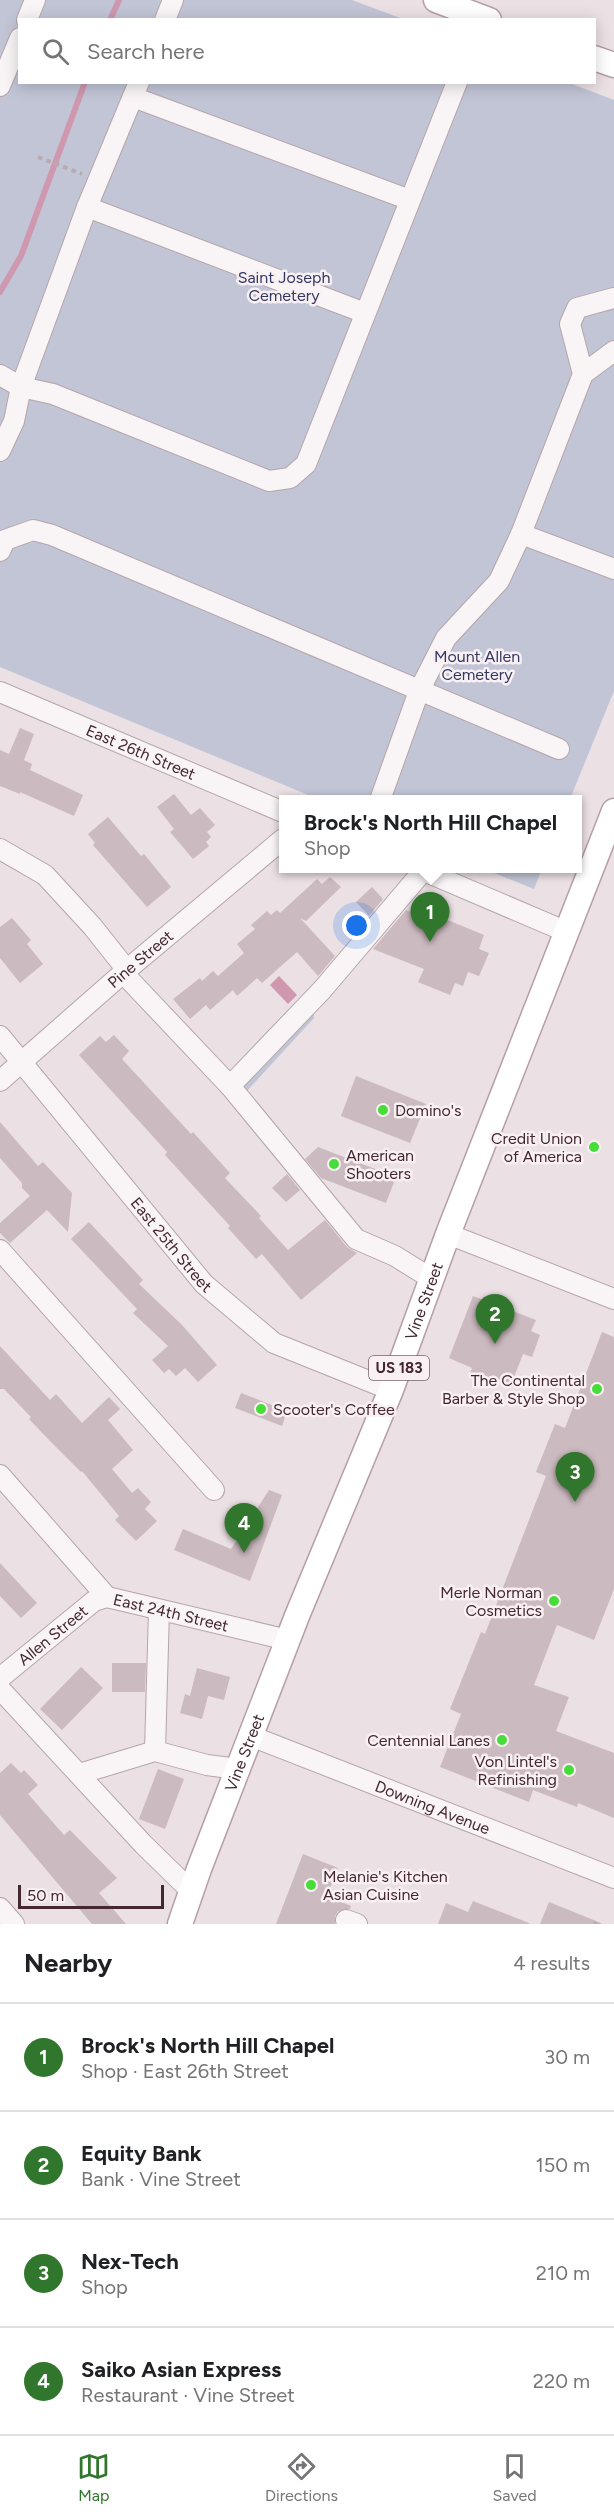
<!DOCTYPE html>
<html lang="en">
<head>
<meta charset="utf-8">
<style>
  body { margin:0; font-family:Figtree,sans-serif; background:#f2f2f2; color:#202124 }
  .scale { position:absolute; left:18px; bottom:15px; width:146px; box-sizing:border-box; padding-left:6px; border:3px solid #442730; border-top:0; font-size:16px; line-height:21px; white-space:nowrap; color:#442730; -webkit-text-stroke:4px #f8f0f3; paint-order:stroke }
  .you { position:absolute; left:357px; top:926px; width:21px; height:21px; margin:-15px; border:4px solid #fff; border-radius:50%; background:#1a73e8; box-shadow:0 0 0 9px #1a73e833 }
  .badge { display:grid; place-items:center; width:39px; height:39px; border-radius:50%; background:#31762d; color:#fff; font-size:20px; font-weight:700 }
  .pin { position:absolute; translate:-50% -50px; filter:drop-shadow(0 2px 3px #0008) }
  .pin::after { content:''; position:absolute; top:32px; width:21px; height:18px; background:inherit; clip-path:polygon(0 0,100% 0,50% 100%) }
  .popup { position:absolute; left:279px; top:795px; width:303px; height:78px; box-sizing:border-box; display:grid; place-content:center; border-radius:0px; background:#fff; filter:drop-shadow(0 2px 4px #0005); font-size:20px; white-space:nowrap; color:#757577 }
  .popup b { font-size:22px; color:#202124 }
  .popup::after { content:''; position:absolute; left:50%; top:100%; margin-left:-12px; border:12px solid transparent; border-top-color:#fff }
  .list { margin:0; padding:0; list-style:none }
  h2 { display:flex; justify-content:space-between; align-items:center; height:78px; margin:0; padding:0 24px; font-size:26px }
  h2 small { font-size:20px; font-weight:400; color:#757577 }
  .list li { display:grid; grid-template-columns:39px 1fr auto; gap:18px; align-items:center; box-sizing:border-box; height:108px; padding:0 24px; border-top:2px solid #e0e0e0 }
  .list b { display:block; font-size:22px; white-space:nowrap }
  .list p { margin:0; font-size:20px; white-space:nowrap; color:#757577 }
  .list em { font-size:20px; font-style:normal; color:#757577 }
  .icon { flex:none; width:33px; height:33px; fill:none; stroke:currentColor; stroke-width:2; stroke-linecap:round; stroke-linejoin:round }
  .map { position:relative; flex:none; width:614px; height:1924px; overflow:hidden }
  .search { position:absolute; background:#fff; box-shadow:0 3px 15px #0003; left:18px; right:18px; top:18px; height:66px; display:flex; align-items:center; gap:15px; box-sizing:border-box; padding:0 21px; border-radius:0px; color:#757577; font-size:22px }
  .sheet { height:510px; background:#fff }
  nav { display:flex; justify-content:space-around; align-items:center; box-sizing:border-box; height:84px; border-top:2px solid #e0e0e0; background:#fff; font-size:16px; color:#757577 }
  nav a { display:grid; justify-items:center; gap:3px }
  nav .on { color:#31762d }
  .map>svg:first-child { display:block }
  .green { fill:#c1c5d6 }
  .water { fill:#cf98af }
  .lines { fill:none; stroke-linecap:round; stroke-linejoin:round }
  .stream { stroke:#cf98af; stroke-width:6 }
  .building { fill:#cbbabf }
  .minor-casing { stroke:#b6a5aa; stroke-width:22 }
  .major-casing { stroke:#b89ea7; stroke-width:27 }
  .path { stroke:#b8aaae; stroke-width:4; stroke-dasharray:4.5 4.5; stroke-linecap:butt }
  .minor { stroke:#f9f4f5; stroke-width:20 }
  .major { stroke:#fff; stroke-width:24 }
  .poi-dot { fill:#46dd39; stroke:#f8f0f3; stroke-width:2 }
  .labels { text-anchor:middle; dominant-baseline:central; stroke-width:5; stroke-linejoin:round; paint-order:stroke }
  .shield { fill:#f8f0f3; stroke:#7a636a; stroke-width:1.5 }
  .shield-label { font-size:15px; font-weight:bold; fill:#442730 }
  .park-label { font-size:16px; fill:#333862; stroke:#f8f0f3 }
  .street-label { font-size:16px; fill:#442730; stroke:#f8f0f3 }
  .poi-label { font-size:16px; fill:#442730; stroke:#f8f0f3; text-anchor:end }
</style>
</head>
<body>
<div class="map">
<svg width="614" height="1924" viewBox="0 0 614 1924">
  <rect width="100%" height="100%" fill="#ebe0e4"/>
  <g class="green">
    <path d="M0,0H352L403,19L20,20V82H567L614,100V691L570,799H318L0,667Z"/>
    <path d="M484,869L542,868V869L534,889Z"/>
    <path d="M308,1012L314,1015V1018L245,1093L242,1090L244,1086Z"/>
  </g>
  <path class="water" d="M279,976L297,995L288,1004L270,985Z"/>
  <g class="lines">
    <g class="stream">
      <path d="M110,20L119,0"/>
      <path d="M0,292L21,256L85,82"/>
    </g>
  </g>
  <g class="building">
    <path d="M20,728L34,734L24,760L32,764L30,770L83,795L74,816L20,792V794L0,786V750L9,754Z"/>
    <path d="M174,794L191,815L200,808L215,825L207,832L211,837L206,842L209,846L193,859L170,832L174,829L157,807Z"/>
    <path d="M108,817L141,856L144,854L171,887L147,907L93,845L95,843L88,834Z"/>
    <path d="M330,877L341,887L306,921L300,918L335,956L318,976L297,952L262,983L257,978L237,996L233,990L210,1010L206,1005L190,1019L173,999L200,978L202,981L213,971L218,976L244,953L237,944L255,929L251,925L267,911L271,915L277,910L280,913L317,879L322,884Z"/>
    <path d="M372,887L383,899L369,916L356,902Z"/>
    <path d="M416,907L484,935L479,949L489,953L479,976L468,972L463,986L455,983L450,995L418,982L424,969L373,949L406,910L413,913Z"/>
    <path d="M12,918L31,940L27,944L43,964L20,983L0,958V927Z"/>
    <path d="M114,1035L129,1051L122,1059L191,1134L193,1132L230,1173L225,1178L261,1216L259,1218L288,1250L325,1220L347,1247L357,1253L301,1300L262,1254L256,1259L228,1228L230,1226L165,1155L167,1152L79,1055L100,1036L106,1042Z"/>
    <path d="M356,1076L426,1104L410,1143L341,1116Z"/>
    <path d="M0,1122L38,1166L43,1162L72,1193L68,1232L47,1210L10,1243L0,1233V1223L30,1196L22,1188V1183L0,1158Z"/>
    <path d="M318,1147L396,1177L386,1203L321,1178L305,1159Z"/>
    <path d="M287,1174L300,1190L286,1202L272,1188Z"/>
    <path d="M89,1222L143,1280L139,1284L182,1325L217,1365L198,1382L185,1368L176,1376L169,1369L164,1373L152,1360L168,1346L133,1313L137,1309L71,1239Z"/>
    <path d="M473,1296L536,1320L531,1331L540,1335L532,1357L523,1354L511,1385L490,1376L487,1383L469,1376L472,1368L449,1358Z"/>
    <path d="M602,1332L614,1337V1589L594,1640L557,1625L534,1685L569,1697L556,1731L614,1753V1818L578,1803L577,1807L533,1790L529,1802L440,1767L461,1714L450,1709L481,1632L485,1634L546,1476L536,1472L555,1424L565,1428Z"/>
    <path d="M0,1346L50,1400L56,1394L82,1423L109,1397L120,1409L108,1420L133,1450L112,1469L132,1493L138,1488L151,1502L145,1509L157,1521L136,1541L115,1520L119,1516L82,1471L81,1472L48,1439L29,1419L31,1417L4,1389H0Z"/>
    <path d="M241,1393L287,1411L282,1426L235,1408Z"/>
    <path d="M269,1490L282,1495L250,1581L174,1550L183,1529L231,1549Z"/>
    <path d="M0,1563L37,1603L21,1618L0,1596Z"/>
    <path d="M112,1663H146L145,1692H112Z"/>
    <path d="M81,1667L103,1688L62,1730L40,1709Z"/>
    <path d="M197,1668L230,1677L224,1700L208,1696L202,1719L180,1713L185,1694L190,1696Z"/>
    <path d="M11,1763L21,1773L24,1770L38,1785L28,1794L64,1835L70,1830L117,1878L99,1893L126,1924H92L0,1815V1773Z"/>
    <path d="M158,1769L184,1779L165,1829L139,1819Z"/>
    <path d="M303,1854L338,1868L327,1896L351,1906L350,1909L338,1911L335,1916V1924H276Z"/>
    <path d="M473,1901L529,1923V1924H438L446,1903L468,1912Z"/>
    <path d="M549,1902L601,1923V1924H540Z"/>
  </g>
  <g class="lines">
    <g class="minor-casing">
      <g id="minor">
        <path d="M27,20L35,0"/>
        <path d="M165,20L173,0"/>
        <path d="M0,86L20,38"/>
        <path d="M133,97L410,200"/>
        <path d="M87,207L365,313"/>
        <path d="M583,374L570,324L577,308L614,298"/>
        <path d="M0,375L21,387L53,394L269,481L290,478L306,464L457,82"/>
        <path d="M0,451L14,421L21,387L87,207L139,82"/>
        <path d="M521,534L614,569"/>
        <path d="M0,551L5,540L33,530L52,535L559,749"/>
        <path id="s1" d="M0,692L283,812"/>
        <path d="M380,800L419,691L446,638L499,581L521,534L583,374L614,351"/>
        <path d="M0,849L45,875L92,926L127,970"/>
        <path d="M417,868L567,932"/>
        <path d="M123,973L230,1086L356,1239L395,1256L432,1279"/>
        <path id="s2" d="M0,1036L204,1284L274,1343L391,1390"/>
        <path id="s3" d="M0,1081L123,973L283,839"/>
        <path d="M230,1086L322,990L423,871"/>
        <path d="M448,1234L614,1299"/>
        <path d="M0,1250L214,1490"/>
        <path id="s4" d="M0,1475L107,1597L288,1640"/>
        <path id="s5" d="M0,1678L94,1601L107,1597"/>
        <path d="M0,1689L143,1844L191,1891"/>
        <path id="s6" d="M251,1736L614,1878"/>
        <path d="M155,1751L159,1610"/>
        <path d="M79,1774L155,1751L207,1765L238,1769"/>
        <path d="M0,1908L14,1924"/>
        <path d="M346,1920L357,1924"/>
      </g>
    </g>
    <g class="major-casing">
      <g id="major">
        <path d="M436,0L489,20"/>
        <path d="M594,58L614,65"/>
        <path id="s7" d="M180,1924L199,1869L297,1616L391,1390L448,1234L614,811"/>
      </g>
    </g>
    <g class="path">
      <path d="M38,157L82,174"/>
      <path d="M595,1924L596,1922"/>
    </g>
    <use href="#minor" class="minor"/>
    <use href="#major" class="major"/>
  </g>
  <g class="poi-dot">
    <circle cx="383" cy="1110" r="6"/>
    <circle cx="594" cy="1147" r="6"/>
    <circle cx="334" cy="1164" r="6"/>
    <circle cx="597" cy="1389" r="6"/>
    <circle cx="261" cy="1409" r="6"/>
    <circle cx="554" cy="1601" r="6"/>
    <circle cx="502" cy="1740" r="6"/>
    <circle cx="569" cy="1770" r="6"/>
    <circle cx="311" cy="1885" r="6"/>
  </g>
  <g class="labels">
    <rect class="shield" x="369" y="1356" width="60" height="24" rx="4.5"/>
    <g class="shield-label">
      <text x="399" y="1368">US 183</text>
    </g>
    <g class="park-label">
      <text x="284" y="277">Saint Joseph<tspan x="284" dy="18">Cemetery</tspan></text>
      <text x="477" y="656">Mount Allen<tspan x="477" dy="18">Cemetery</tspan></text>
    </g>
    <g class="street-label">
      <text stroke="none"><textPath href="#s1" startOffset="153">East 26th Street</textPath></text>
      <text stroke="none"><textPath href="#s3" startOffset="186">Pine Street</textPath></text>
      <text stroke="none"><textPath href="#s2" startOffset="270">East 25th Street</textPath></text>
      <text stroke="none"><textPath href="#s7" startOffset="669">Vine Street</textPath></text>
      <text stroke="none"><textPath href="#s4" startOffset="228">East 24th Street</textPath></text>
      <text stroke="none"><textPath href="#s5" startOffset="68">Allen Street</textPath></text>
      <text stroke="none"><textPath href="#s7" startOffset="183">Vine Street</textPath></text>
      <text stroke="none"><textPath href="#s6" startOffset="195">Downing Avenue</textPath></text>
    </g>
    <g class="poi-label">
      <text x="395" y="1110" text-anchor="start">Domino's</text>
      <text x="582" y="1138">Credit Union<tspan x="582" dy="18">of America</tspan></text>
      <text x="346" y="1155" text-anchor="start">American<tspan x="346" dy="18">Shooters</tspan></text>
      <text x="585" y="1380">The Continental<tspan x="585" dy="18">Barber &amp; Style Shop</tspan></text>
      <text x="273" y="1409" text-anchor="start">Scooter's Coffee</text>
      <text x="542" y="1592">Merle Norman<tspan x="542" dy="18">Cosmetics</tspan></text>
      <text x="490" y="1740">Centennial Lanes</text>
      <text x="557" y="1761">Von Lintel's<tspan x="557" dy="18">Refinishing</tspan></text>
      <text x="323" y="1876" text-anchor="start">Melanie's Kitchen<tspan x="323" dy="18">Asian Cuisine</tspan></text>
    </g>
  </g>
</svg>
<div class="scale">50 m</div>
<div class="you"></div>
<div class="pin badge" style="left:430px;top:942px">1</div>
<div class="popup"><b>Brock's North Hill Chapel</b>Shop</div>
<div class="pin badge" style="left:495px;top:1344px">2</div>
<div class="pin badge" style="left:575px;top:1502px">3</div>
<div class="pin badge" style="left:244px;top:1553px">4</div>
<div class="search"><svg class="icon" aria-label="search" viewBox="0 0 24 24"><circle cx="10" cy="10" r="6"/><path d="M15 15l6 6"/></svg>Search here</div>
</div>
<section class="sheet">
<h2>Nearby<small>4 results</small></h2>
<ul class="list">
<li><span class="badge">1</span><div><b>Brock's North Hill Chapel</b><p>Shop · East 26th Street</p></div><em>30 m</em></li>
<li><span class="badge">2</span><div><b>Equity Bank</b><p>Bank · Vine Street</p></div><em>150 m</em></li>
<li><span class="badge">3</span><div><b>Nex-Tech</b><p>Shop</p></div><em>210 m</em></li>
<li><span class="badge">4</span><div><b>Saiko Asian Express</b><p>Restaurant · Vine Street</p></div><em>220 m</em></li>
</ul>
</section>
<nav>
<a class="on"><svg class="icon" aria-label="map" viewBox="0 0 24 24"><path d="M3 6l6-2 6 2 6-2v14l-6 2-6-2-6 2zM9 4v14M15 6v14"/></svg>Map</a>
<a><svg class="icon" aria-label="directions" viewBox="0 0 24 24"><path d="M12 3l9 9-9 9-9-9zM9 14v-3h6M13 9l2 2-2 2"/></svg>Directions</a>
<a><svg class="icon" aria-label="saved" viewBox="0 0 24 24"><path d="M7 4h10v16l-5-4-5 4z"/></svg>Saved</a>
</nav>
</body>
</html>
